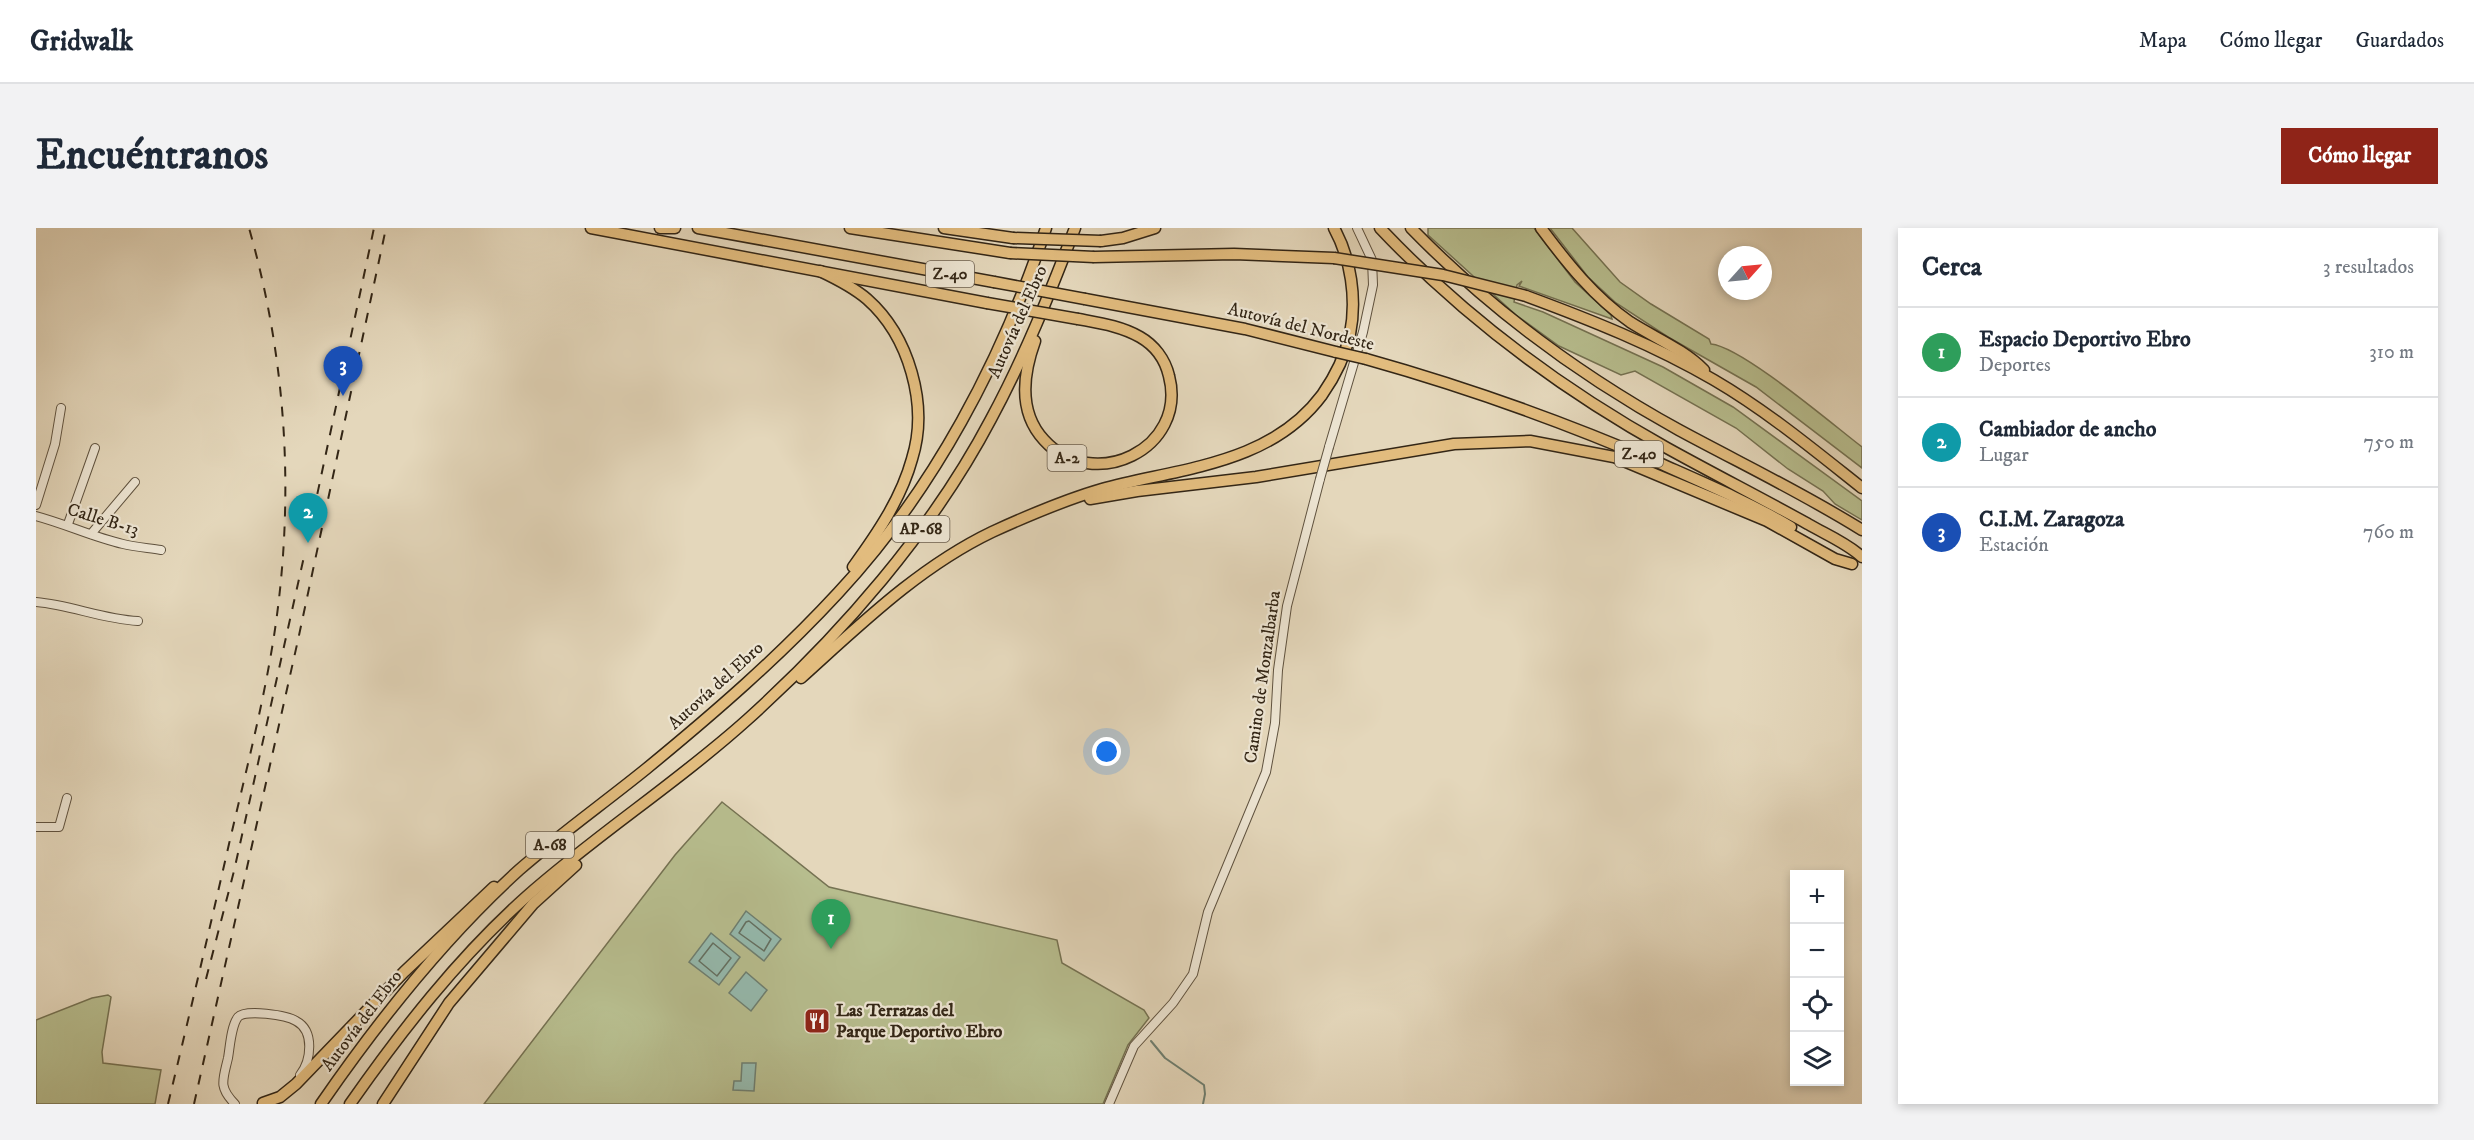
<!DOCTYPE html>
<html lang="es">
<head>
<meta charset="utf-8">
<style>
  body { margin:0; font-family:"IM FELL DW Pica",serif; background:#f2f2f3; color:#1f2937 }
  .controls { position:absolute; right:18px; bottom:18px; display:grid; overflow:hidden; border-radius:0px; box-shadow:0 3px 9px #0003 }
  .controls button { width:54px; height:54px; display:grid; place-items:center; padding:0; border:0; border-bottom:2px solid #e0e1e3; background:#fff; color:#1f2937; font:30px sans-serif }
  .compass { position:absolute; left:1682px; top:18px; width:54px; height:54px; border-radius:50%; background:#fff; box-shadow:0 3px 9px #0003; rotate:63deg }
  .you { position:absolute; left:1071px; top:524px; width:21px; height:21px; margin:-15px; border:4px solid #fff; border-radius:50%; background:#1a73e8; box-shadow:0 0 0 9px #1a73e833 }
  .badge { display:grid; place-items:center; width:39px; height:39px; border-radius:50%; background:#8f2418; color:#fff; font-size:20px; font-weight:700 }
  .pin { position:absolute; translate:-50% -50px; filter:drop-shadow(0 2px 3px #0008) }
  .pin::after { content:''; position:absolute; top:32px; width:21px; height:18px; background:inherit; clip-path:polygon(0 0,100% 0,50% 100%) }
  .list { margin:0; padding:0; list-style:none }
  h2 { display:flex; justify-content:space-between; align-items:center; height:78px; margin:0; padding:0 24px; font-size:26px }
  h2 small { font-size:20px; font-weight:400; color:#747a83 }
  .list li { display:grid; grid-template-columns:39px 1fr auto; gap:18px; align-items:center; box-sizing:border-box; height:90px; padding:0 24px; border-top:2px solid #e0e1e3 }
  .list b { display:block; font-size:22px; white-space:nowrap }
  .list p { margin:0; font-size:20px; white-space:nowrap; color:#747a83 }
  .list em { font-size:20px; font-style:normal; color:#747a83 }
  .icon { flex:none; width:33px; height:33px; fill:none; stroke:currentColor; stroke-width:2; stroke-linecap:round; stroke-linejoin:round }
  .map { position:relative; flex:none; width:1826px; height:876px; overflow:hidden; border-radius:0px }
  header { display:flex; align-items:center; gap:36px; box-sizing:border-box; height:84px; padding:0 30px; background:#fff; border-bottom:2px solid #e0e1e3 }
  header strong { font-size:28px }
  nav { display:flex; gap:33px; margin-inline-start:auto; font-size:21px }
  .intro { display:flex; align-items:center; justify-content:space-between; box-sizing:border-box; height:144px; padding:0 36px }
  h1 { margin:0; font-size:42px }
  .button { padding:15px 27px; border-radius:0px; background:#8f2418; color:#fff; font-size:21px; font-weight:700 }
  main { display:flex; gap:36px; padding:0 36px }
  aside { flex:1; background:#fff; border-radius:0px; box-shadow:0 3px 9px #0003 }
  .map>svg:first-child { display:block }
  .green { fill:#b7bd8e; stroke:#757252; stroke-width:1.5 }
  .water { fill:#95baae; stroke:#6e7f71; stroke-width:1.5 }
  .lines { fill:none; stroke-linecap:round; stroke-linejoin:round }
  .shore { stroke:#647062; stroke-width:1.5 }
  .stream { stroke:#6e7f71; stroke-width:2 }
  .minor-casing { stroke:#5f523f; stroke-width:10 }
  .highway-casing { stroke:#332616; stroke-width:13 }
  .minor { stroke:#ede5d3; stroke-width:8 }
  .highway { stroke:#e2bc7e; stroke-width:10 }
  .rail { stroke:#332616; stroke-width:2; stroke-dasharray:10 10; stroke-linecap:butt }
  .minor-bridge-casing { stroke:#5f523f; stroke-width:10; stroke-linecap:butt }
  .highway-bridge-casing { stroke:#332616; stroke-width:13; stroke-linecap:butt }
  .minor-bridge { stroke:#ede5d3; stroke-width:8 }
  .highway-bridge { stroke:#e2bc7e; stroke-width:10 }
  .labels { text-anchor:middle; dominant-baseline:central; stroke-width:4.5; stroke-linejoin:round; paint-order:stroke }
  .shield { fill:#ede5d3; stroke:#6b5f4f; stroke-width:1.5 }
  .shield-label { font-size:16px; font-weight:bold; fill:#332616 }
  .street-label { font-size:18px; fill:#332616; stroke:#ede5d3 }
  .poi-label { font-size:18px; font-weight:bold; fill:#332616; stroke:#ede5d3; text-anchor:start }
</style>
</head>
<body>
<header>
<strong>Gridwalk</strong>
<nav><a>Mapa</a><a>Cómo llegar</a><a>Guardados</a></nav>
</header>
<div class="intro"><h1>Encuéntranos</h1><a class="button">Cómo llegar</a></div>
<main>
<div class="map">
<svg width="1826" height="876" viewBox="0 0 1826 876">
  <rect width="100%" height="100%" fill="#e4d7bb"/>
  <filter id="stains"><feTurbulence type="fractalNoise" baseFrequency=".00333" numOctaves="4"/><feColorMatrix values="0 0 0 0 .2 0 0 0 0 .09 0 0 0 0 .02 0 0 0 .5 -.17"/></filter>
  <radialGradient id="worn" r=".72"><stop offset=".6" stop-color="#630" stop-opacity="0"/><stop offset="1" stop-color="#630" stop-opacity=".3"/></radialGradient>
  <g class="green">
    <path d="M1392,0H1498L1539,54L1575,87L1576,91L1483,58L1486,53L1481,57L1478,74L1507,84L1627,139L1697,179L1826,273V292L1799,276L1787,263L1752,241L1700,200L1599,143L1585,147L1523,118L1480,87L1392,7Z"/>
    <path d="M1514,0H1536L1584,54L1615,76L1673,111L1675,116C1706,119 1796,196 1826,219V240L1720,159L1632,109L1580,75L1552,49Z"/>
    <path d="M686,574L793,659L1021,712L1026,735L1108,782L1113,790L1092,817L1067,876H448L639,627Z"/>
    <path d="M72,767L75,769L66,824L67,835L125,842L119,876H0V792L56,770Z"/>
  </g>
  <g class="water">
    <path d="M710,683L745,711L728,733L694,706Z"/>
    <path d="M675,705L704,729L683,757L653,734Z"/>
    <path d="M710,744L731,762L715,783L693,765Z"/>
    <path d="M706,835H720L718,863L697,862L698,853H705Z"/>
  </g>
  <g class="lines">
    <g class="shore">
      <path d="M713,693L735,711L728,723L703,705L710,694Z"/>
      <path d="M677,715L695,730L681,748L663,733Z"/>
    </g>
    <path class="stream" d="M1115,813L1129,830L1168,857L1169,866L1167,876"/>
    <g class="minor-casing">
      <g id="minor">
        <path d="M1293,219L1327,104L1337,57L1336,32L1321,0"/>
        <path d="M0,277L19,216L25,180"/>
        <path d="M0,288C30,296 57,309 87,316C99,319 113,320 125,322"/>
        <path d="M32,296L59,220"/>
        <path d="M55,306L99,254"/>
        <path d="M0,374C35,377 66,391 102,393"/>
        <path d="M0,599H23L31,570"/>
        <path d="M199,876C182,859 187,852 192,830C194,819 195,798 202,789C209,781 251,787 260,793C279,803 275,833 264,847"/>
        <path d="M1073,876L1098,818L1137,775L1157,746L1172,684L1230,544L1239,495L1242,442L1251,378L1284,251"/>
      </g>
    </g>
    <g class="highway-casing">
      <g id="highway">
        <path d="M555,0L951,75"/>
        <path d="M624,0H639"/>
        <path d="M662,0L958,54"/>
        <path d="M814,0L974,25"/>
        <path d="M908,0L977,10"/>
        <path d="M1344,0C1428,89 1525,161 1631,220C1678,246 1725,270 1772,296C1789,306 1811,315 1826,329"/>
        <path d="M1375,0C1453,80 1545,148 1643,202C1704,235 1767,265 1826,302"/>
        <path d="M1505,0C1531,35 1558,69 1594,94C1619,110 1647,121 1668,142"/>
        <path d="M1065,13L1087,10L1119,0"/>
        <path d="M1058,29L1198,26L1298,30"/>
        <path d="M784,43C801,51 817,59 831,71C873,108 893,177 876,231C865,271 841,306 817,339"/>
        <path d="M1490,68C1555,92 1618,117 1678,152C1731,183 1778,222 1826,260"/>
        <path d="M1049,71L1209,101L1300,124"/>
        <path d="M999,113C987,146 982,184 1008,212C1057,266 1152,221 1133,148C1129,131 1118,117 1104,109C1085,98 1063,95 1042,91"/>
        <path d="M1330,131C1430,159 1528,194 1623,235C1668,255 1713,274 1755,299"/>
        <path d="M1054,271L1101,263L1220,249L1418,216L1494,213L1578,229L1731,293L1799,331L1816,336"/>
        <path d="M765,450C825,396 883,339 956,304C991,288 1028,272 1066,261C1143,240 1234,237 1286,167C1300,147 1309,129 1314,106C1321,71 1315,31 1298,0"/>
        <path d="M227,875L244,869L260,856L368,744L458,659"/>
        <path d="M285,876C343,792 407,711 483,642C523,607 568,575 610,541C677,486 743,429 802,365C898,262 966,132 1010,0"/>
        <path d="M314,876C366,802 422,730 490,669C561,606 641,555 712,491C805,407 896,303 955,191C988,130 1014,65 1039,0"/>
        <path d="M347,876L413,775L497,676L540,637"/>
      </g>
    </g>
    <use href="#minor" class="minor"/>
    <use href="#highway" class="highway"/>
    <g class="rail">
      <path d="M273,305L338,0"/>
      <path d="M170,751L198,643L269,324"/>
      <path d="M132,876C153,789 173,703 193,616C209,547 227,478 238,408C259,271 251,133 213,0"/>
      <path d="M158,876L262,412L350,0"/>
    </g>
    <g class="minor-bridge-casing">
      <path id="minor-bridge" d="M1284,251L1293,219"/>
    </g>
    <g class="highway-bridge-casing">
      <g id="highway-bridge">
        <path d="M977,10L1065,13"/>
        <path d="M974,25L1058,29"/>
        <path d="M1298,30L1407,47L1490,68"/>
        <path d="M958,54L1049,71"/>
        <path d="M951,75L1042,91"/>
        <path d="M1300,124L1330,131"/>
      </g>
    </g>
    <use href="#minor-bridge" class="minor-bridge"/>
    <use href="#highway-bridge" class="highway-bridge"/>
  </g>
  <defs>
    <g id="restaurant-square" transform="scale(1.35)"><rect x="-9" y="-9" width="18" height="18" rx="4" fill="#8f2418" stroke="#ede5d3"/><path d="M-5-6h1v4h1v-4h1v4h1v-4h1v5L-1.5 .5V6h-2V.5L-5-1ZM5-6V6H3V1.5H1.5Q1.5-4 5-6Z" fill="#fff"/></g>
  </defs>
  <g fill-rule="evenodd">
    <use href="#restaurant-square" x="781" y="793"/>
  </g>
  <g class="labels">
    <g class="shield">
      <rect x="890" y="33" width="48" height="26" rx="4.5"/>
      <rect x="1579" y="213" width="48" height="26" rx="4.5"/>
      <rect x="1011.5" y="217" width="39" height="26" rx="4.5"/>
      <rect x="856.5" y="288" width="57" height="26" rx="4.5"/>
      <rect x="490" y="604" width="48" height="26" rx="4.5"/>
    </g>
    <g class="shield-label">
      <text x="914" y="46">Z-40</text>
      <text x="1603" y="226">Z-40</text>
      <text x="1031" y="230">A-2</text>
      <text x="885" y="301">AP-68</text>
      <text x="514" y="617">A-68</text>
    </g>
    <g class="street-label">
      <text transform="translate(982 94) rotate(-66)">Autovía del Ebro</text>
      <text transform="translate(1265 99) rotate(14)">Autovía del Nordeste</text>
      <text transform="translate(67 292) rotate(17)">Calle B-13</text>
      <text transform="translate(1227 449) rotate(-82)">Camino de Monzalbarba</text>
      <text transform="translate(680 458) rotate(-42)">Autovía del Ebro</text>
      <text transform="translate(326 793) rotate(-53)">Autovía del Ebro</text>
    </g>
    <g class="poi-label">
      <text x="800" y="783">Las Terrazas del<tspan x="800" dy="21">Parque Deportivo Ebro</tspan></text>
    </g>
  </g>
  <rect width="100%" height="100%" filter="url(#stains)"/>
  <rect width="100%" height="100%" fill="url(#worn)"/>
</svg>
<div class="controls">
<button>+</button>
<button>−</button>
<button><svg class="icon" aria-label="locate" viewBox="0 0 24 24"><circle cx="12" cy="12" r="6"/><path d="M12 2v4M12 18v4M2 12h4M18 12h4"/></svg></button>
<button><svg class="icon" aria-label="layers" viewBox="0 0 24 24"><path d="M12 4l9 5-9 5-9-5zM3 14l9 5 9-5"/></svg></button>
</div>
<svg class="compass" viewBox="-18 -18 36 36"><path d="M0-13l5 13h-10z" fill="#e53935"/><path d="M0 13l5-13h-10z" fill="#747a83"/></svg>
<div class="you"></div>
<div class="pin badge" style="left:795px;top:721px;background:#2e9e5b">1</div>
<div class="pin badge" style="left:272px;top:315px;background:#0f9aa8">2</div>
<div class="pin badge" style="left:307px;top:168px;background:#1a4fb4">3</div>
</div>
<aside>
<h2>Cerca<small>3 resultados</small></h2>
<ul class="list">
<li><span class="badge" style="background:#2e9e5b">1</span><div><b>Espacio Deportivo Ebro</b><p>Deportes</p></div><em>310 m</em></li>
<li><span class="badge" style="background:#0f9aa8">2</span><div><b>Cambiador de ancho</b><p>Lugar</p></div><em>750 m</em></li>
<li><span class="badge" style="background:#1a4fb4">3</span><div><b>C.I.M. Zaragoza</b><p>Estación</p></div><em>760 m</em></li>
</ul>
</aside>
</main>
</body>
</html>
